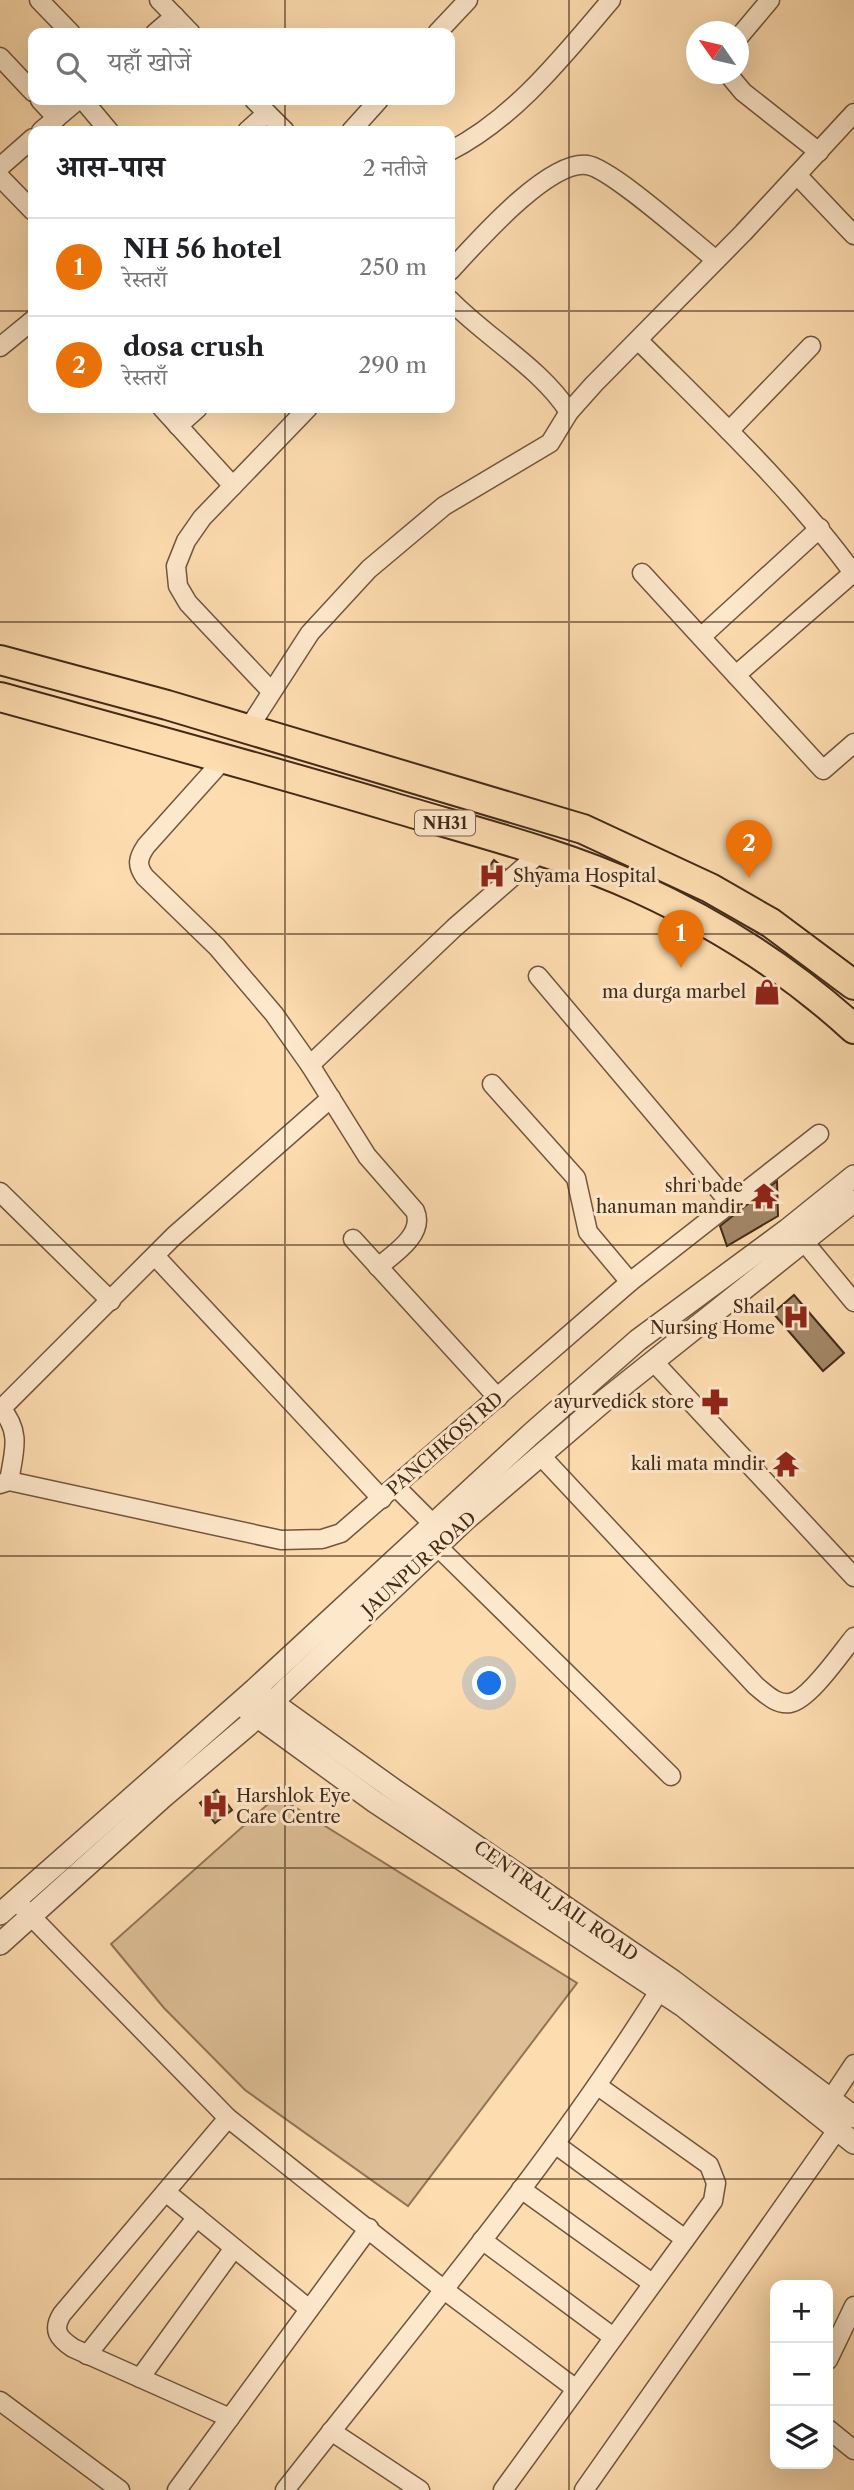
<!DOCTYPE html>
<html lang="hi">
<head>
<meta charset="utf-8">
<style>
  body { margin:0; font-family:"Libre Caslon Text","Noto Serif Devanagari",serif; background:#f6f6f6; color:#202124 }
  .controls { position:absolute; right:21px; bottom:21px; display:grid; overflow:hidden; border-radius:14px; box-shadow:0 7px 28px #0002 }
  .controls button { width:63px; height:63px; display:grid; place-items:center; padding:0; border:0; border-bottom:2px solid #e0e0e0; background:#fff; color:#202124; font:35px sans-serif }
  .compass { position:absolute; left:686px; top:21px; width:63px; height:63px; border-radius:50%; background:#fff; box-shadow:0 7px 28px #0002; rotate:304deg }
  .you { position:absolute; left:490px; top:1684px; width:24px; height:24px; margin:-18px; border:5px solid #fff; border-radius:50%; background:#1a73e8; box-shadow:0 0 0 10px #1a73e833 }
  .badge { display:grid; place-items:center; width:46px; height:46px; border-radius:50%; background:#0f766e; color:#fff; font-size:23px; font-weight:700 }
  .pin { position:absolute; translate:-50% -58px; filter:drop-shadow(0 2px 4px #0008) }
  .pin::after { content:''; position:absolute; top:37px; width:24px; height:21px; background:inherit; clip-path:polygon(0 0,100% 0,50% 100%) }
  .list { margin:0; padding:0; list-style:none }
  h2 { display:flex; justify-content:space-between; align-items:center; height:91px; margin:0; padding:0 28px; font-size:30px }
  h2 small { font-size:23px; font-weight:400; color:#757577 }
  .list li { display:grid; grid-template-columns:46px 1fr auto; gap:21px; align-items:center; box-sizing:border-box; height:98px; padding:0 28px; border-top:2px solid #e0e0e0 }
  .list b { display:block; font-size:26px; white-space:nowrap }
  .list p { margin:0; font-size:23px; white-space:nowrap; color:#757577 }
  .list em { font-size:23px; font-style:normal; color:#757577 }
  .icon { flex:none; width:38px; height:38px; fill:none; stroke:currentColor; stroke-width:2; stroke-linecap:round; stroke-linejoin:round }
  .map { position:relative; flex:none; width:854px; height:2490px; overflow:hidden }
  .search { position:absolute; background:#fff; box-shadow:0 7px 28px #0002; left:28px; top:28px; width:427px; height:77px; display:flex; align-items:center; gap:18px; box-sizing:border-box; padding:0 24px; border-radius:14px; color:#757577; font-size:26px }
  .panel { position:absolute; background:#fff; box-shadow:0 7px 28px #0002; left:28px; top:126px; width:427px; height:287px; border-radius:14px }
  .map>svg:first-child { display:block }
  .green { fill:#ddbe95; stroke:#907456; stroke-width:2 }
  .building { fill:#a38767; stroke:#422a18; stroke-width:2 }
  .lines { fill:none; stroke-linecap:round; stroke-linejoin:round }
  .minor-casing { stroke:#71563e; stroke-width:21 }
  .tertiary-casing { stroke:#71563e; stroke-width:24 }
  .trunk-casing { stroke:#422a18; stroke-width:32 }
  .minor { stroke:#fee8cb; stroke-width:18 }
  .tertiary { stroke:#fee8cb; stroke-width:21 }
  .trunk { stroke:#fddcaf; stroke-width:28 }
  .grid { fill:none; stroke:#422a18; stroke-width:2; stroke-opacity:0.55 }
  .labels { text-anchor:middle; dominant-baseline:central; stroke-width:6; stroke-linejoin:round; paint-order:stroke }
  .shield { fill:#fee8cb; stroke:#7a634e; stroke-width:2 }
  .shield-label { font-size:16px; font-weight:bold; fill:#422a18 }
  .poi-label { font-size:18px; fill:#422a18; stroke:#fee8cb; text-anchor:end }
  .street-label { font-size:18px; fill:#422a18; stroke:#fee8cb }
</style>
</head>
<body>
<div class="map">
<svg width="854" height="2490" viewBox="0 0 854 2490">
  <rect width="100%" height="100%" fill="#fddcaf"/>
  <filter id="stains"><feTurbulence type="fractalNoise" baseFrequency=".00286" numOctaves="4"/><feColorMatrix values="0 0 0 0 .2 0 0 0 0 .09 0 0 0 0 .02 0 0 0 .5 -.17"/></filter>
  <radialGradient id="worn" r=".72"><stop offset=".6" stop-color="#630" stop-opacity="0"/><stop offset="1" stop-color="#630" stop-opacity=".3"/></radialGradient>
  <path class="green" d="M277,1796L577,1983L408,2206L245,2090L164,2008L111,1944Z"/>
  <g class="building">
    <path d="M494,860L505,869L487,884L480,879Z"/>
    <path d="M777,1181L778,1216L727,1246L720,1226Z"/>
    <path d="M794,1295L844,1353L823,1371L773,1313Z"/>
    <path d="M217,1790L232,1810L215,1823L200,1803Z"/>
  </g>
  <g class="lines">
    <g class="minor-casing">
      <g id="minor">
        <path d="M39,0L71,33"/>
        <path d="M159,0L191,33"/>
        <path d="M155,33L175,16"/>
        <path d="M437,33L468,0"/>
        <path d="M738,38L770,0"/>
        <path d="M0,57L33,92"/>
        <path d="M728,74L743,92L819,152"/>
        <path d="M40,100L57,118"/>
        <path d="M83,100L109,131"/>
        <path d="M254,100L285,131"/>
        <path d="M41,131L78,100"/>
        <path d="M247,131L267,113"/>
        <path d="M351,131L379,100"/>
        <path d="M450,151C515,118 564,55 611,0"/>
        <path d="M0,167L33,138"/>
        <path d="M797,175L854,235"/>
        <path d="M0,177L33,211"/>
        <path d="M450,271C476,243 548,160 587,165C611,168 693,242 716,260"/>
        <path d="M450,300C487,338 541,368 569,412"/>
        <path d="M638,340C713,415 791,488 854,574"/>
        <path d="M0,347L33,320"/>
        <path d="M162,408L233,486"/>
        <path d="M178,426L198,408"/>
        <path d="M729,431L811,346"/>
        <path d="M642,573L823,770L854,743"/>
        <path d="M701,637L820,528"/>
        <path d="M736,675L853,573"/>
        <path d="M271,691L188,603L178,586L176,566L186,541L202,518L308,408"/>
        <path d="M248,729L310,633L369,569L444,506L550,443L569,412L594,384L743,233L854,113"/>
        <path d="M224,759L146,846C138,858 136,865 145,877L217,947L274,1014L310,1065L367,1156L415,1211C425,1234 394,1254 378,1267"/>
        <path d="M538,976L729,1202"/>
        <path d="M310,1065L454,928L541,852"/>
        <path d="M492,1084L576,1178L588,1232L630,1282"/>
        <path d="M0,1192L111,1301"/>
        <path d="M796,1232L854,1302"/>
        <path d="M353,1239L498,1398"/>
        <path d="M155,1256L382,1499"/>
        <path d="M653,1361L854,1577"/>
        <path d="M0,1407C22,1432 14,1451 9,1481"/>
        <path d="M2,1408L174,1236L331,1098"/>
        <path d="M541,1456L756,1686C766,1694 776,1705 790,1703C809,1700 841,1653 854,1637"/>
        <path d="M0,1484L9,1481L281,1540L322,1539L341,1533L630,1282L819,1134"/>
        <path d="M396,1487L434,1525"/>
        <path d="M437,1546L671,1776"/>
        <path d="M23,1908L228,2118L443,2289L576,2389"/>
        <path d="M830,2100L854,2064"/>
        <path d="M228,2118L62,2314C52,2330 58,2338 73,2348L230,2418"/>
        <path d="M555,2144L685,2239"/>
        <path d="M521,2189L652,2283"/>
        <path d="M167,2193L309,2309"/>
        <path d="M482,2240L613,2337"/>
        <path d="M87,2355L197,2217"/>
        <path d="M828,2360L854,2306"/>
        <path d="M140,2378L234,2248"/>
        <path d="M0,2401L120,2490"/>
        <path d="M828,2429L854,2450"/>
        <path d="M331,2431L420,2490"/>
        <path d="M177,2490L369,2228"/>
        <path d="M285,2490C416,2323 554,2161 666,1980"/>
        <path d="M503,2490L713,2201L716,2183L709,2165L598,2086"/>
        <path d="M584,2490L837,2130"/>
      </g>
    </g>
    <g class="tertiary-casing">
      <g id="tertiary">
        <path d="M262,1695L393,1789L673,1981L854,2117"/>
        <path d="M247,1709L375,1802L683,2006L854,2143"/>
        <path d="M0,1914L255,1689L531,1434L638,1340L787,1230L854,1176"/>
        <path d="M0,1944L163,1797L247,1726L464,1521L605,1400L854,1201"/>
      </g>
    </g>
    <g class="trunk-casing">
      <g id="trunk">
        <path d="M0,660L167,705L583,829L710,888L771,923L854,985"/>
        <path d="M0,697C131,733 262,768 392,807C472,831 562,853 638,888C717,924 790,970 854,1029"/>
      </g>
    </g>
    <use href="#minor" class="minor"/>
    <use href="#tertiary" class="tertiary"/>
    <use href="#trunk" class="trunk"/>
  </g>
  <path class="grid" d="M285,0V33M569,0V2490M285,100V131M0,311H33M450,311H854M285,408V2490M0,622H854M0,934H854M0,1245H854M0,1556H854M0,1868H854M0,2179H854"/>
  <defs>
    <g id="hospital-bare" transform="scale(2.1)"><path d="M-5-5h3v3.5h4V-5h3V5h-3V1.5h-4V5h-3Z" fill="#8f2418" stroke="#fee8cb" stroke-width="2.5" paint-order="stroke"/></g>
    <g id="shop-bare" transform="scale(2.1)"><path d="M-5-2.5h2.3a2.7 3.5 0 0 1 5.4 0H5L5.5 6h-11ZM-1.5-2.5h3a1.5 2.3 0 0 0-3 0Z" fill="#8f2418" stroke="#fee8cb" stroke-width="2.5" paint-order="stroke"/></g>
    <g id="temple-bare" transform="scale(2.1)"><path d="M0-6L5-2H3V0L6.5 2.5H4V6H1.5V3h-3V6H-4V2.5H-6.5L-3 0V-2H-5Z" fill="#8f2418" stroke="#fee8cb" stroke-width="2.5" paint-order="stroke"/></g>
    <g id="pharmacy-bare" transform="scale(2.1)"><path d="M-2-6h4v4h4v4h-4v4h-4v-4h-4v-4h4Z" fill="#8f2418" stroke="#fee8cb" stroke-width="2.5" paint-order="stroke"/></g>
  </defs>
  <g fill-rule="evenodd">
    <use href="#hospital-bare" x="492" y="876"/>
    <use href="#shop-bare" x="767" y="992"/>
    <use href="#temple-bare" x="764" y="1196"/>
    <use href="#hospital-bare" x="796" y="1317"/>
    <use href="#pharmacy-bare" x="715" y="1402"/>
    <use href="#temple-bare" x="786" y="1464"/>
    <use href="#hospital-bare" x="215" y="1806"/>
  </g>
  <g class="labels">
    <rect class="shield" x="415" y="810.5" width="60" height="25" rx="5"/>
    <g class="shield-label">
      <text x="445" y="823">NH31</text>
    </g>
    <g class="poi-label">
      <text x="513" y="876" text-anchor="start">Shyama Hospital</text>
      <text x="746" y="992">ma durga marbel</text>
      <text x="743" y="1186">shri bade<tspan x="743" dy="21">hanuman mandir</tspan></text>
      <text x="775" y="1307">Shail<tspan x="775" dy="21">Nursing Home</tspan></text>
      <text x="694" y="1402">ayurvedick store</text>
      <text x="765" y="1464">kali mata mndir</text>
      <text x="236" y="1796" text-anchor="start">Harshlok Eye<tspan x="236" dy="21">Care Centre</tspan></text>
    </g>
    <g class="street-label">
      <text transform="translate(445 1444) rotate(-41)">PANCHKOSI RD</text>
      <text transform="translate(419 1564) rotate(-42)">JAUNPUR ROAD</text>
      <text transform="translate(556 1901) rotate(35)">CENTRAL JAIL ROAD</text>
    </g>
  </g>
  <rect width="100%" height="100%" filter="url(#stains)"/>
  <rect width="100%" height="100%" fill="url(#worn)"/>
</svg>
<div class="controls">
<button>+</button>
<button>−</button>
<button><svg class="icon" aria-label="layers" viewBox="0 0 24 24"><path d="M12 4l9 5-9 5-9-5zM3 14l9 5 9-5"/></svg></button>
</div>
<svg class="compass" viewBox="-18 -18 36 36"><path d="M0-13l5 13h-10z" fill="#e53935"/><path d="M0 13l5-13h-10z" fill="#757577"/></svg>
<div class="you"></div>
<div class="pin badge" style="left:681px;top:968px;background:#e8710a">1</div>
<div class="pin badge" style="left:749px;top:878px;background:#e8710a">2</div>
<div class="search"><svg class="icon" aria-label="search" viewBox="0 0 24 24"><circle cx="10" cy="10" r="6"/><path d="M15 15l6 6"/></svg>यहाँ खोजें</div>
<section class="panel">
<h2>आस-पास<small>2 नतीजे</small></h2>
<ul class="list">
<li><span class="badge" style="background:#e8710a">1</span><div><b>NH 56 hotel</b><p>रेस्तराँ</p></div><em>250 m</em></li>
<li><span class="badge" style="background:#e8710a">2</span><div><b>dosa crush</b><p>रेस्तराँ</p></div><em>290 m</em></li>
</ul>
</section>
</div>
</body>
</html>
